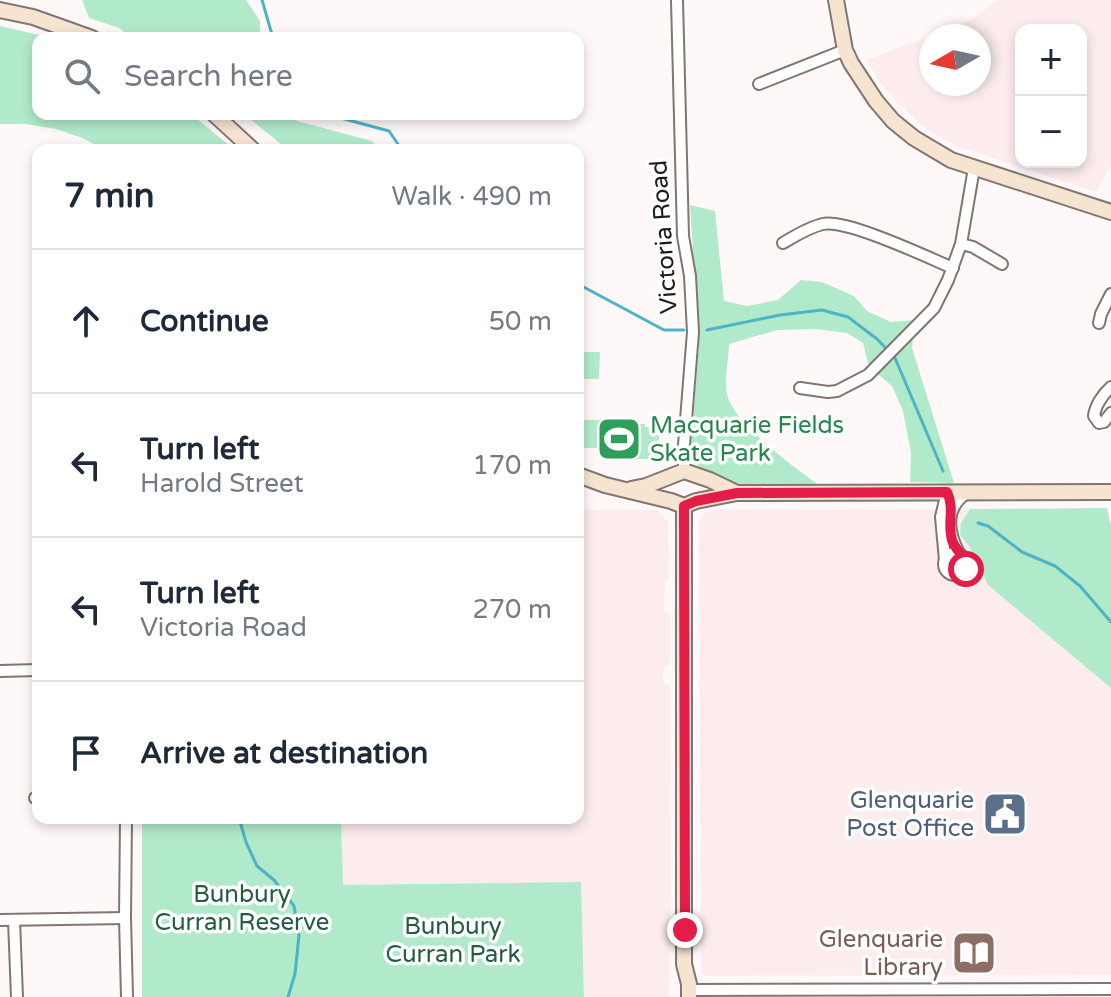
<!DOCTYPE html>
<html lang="en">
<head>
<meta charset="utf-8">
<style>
  body { margin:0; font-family:"Varela Round",sans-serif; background:#f6f6f7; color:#1f2937 }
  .controls { position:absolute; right:24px; top:24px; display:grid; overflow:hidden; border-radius:16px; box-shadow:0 4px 12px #0003 }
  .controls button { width:72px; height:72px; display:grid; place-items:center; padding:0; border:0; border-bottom:2px solid #e0e1e3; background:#fff; color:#1f2937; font:40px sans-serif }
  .compass { position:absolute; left:919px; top:24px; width:72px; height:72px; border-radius:50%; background:#fff; box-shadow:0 4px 12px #0003; rotate:261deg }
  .stop { position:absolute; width:24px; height:24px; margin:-18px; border:6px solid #e11d48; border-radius:50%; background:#fff }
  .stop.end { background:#e11d48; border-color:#fff; box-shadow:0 2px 8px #0008 }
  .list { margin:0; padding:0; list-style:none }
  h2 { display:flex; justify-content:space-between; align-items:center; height:104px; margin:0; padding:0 32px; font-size:34px }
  h2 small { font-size:26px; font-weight:400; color:#747a83 }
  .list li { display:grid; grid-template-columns:52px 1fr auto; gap:24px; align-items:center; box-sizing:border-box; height:144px; padding:0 32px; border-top:2px solid #e0e1e3 }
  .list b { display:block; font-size:30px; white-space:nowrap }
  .list p { margin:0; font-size:26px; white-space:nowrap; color:#747a83 }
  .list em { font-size:26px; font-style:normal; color:#747a83 }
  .icon { flex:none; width:44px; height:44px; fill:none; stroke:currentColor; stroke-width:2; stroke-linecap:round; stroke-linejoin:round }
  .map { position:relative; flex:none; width:1111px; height:997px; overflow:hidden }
  .search { position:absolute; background:#fff; box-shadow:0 4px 12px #0003; left:32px; top:32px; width:552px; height:88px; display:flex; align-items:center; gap:20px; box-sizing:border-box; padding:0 28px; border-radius:16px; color:#747a83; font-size:30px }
  .panel { position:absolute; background:#fff; box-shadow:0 4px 12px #0003; left:32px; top:144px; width:552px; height:680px; border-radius:16px }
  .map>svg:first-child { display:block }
  .commercial { fill:#fceced }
  .education { fill:#fcecee; fill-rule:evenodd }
  .green { fill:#b1eacb }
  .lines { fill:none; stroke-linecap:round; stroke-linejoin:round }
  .stream { stroke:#4cb4c6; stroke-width:3 }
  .street-casing { stroke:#807672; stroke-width:14 }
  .secondary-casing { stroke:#807672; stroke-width:18 }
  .street { stroke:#fff; stroke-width:10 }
  .secondary { stroke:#f6e3d0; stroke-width:14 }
  .route { stroke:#e11d48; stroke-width:10 }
  .labels { text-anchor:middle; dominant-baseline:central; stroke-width:7; stroke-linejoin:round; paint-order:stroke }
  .street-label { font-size:24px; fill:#201c1a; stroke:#fff }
  .leisure-label { font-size:24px; fill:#27864d; stroke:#fff; text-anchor:start }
  .service-label { font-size:24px; fill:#4e5e75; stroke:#fff; text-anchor:end }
  .park-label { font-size:24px; fill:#225d42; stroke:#fff }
  .education-label { font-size:24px; fill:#785e54; stroke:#fff; text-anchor:end }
</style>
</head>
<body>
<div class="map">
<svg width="1111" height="997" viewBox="0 0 1111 997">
  <rect width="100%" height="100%" fill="#fef9f8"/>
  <path class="commercial" d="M715,509H970L966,513L960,535L969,546L988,585L1111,688V975L706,976L701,973L699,523L705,513Z"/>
  <g class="education">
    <path d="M998,0H1111V165L1096,192L959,147L940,137L922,126L895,100L878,79L867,60L971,20ZM1021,30H1081V162H1021ZM979,36V84H931V36Z"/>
    <path d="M578,510H657L668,522L669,577L665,580L664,611L670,615V663L664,668L662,676L664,683L670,686L671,881L669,997H584L581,883L342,885L341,818H578Z"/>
  </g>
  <g class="green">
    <path d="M82,0H246L260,21V38H133L119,28L89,18Z"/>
    <path d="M0,26L52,38H38V114H191L235,150H106L82,138L56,129L26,124H0Z"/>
    <path d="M244,114H292L297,121L372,141L380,150H288Z"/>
    <path d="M690,205L715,211L724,301L747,306L778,300L801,280L822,282L854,296L867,311L891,322L915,320L912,348L954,483L910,482L911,453L903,411L892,386L869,367L863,343L847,333L816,329L777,330L729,344C729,356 724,383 727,394C733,423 794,467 819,485L726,487L690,460L699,342Z"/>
    <path d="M578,323H582L581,352H600L599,379H578Z"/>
    <path d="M578,420H630V424H645V427H657V430L659,431V456H657L656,459H608V448H578Z"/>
    <path d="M1107,508L1111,525V688L988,585L969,546L960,535L961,523L970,509Z"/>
    <path d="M142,818H341L343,885L581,882L584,997H142Z"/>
  </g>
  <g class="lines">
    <g class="stream">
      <path d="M262,0L273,38"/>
      <path d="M326,114L389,131L402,150"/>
      <path d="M578,284L664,330H684"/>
      <path d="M707,330L780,315L822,310L848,317L877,339L895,358L943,471"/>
      <path d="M978,523L988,526L1022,552L1055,566L1080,586L1111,622"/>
      <path d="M239,818L246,842L257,866L274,880L294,906L299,935L295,974L288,997"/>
    </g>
    <g class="street-casing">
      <g id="street">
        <path d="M677,0L683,236L690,276L693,332L684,445V471"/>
        <path d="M759,84L845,50"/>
        <path d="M783,243C795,236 809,227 823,224C847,219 927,257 953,268"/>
        <path d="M961,244L973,247L1002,264"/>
        <path d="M1099,323L1101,314L1111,294"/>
        <path d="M1111,387C1103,394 1095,406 1094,416L1099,423L1104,422L1111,413"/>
        <path d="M800,388L828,392L837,391L868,375L934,308L948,280L961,244L974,168"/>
        <circle cx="955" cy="564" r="11"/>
        <path d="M959,553C948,532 944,508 967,493"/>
        <path d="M945,560L941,517L947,492"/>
        <path d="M0,671L38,670"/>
        <path d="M35,798L38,797"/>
        <path d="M126,818L125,918L127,997"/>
        <path d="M0,920L125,918"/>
        <path d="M14,920L17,997"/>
        <path d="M689,990L1111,989"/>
      </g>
    </g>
    <g class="secondary-casing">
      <g id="secondary">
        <path d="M836,0L845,50L851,63L876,101L893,121L914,138L951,160L1111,212"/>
        <path d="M0,10L33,17L92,38"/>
        <path d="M214,114L253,150"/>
        <path d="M578,475L605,485L671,501L684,506L696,501L737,493L1111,492"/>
        <path d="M631,489L646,486L684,471L710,480L737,493"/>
        <path d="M684,506V964L689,984V997"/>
      </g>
    </g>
    <use href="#street" class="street"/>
    <use href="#secondary" class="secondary"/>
  </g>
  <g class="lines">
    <path class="route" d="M685,930L684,506L696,501L737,493L947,492C955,508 947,524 952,540C956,552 967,556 966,569"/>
  </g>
  <defs>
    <g id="stadium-square" transform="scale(2.3)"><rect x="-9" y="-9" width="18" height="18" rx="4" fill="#2e9e5b" stroke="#fff"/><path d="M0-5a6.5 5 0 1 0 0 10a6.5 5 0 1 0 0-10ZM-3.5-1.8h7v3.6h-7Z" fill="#fff"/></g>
    <g id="civic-square" transform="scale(2.3)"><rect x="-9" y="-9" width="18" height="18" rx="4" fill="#5c6f8a" stroke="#fff"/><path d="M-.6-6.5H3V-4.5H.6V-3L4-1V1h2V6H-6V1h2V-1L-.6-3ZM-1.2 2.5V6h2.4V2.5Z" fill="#fff"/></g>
    <g id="library-square" transform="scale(2.3)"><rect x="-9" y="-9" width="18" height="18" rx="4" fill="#8d6e63" stroke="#fff"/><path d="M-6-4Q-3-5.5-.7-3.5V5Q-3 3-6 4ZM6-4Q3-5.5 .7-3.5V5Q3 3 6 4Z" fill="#fff"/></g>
  </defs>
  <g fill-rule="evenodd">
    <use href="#stadium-square" x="619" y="439"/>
    <use href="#civic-square" x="1005" y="814"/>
    <use href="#library-square" x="974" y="953"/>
  </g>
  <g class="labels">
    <g class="street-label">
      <text transform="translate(664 237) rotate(-94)">Victoria Road</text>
    </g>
    <g class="leisure-label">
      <text x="650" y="425">Macquarie Fields<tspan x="650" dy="28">Skate Park</tspan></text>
    </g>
    <g class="service-label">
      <text x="974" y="800">Glenquarie<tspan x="974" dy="28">Post Office</tspan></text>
    </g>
    <g class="park-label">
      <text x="242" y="894">Bunbury<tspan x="242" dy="28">Curran Reserve</tspan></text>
      <text x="453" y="926">Bunbury<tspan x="453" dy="28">Curran Park</tspan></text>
    </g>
    <g class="education-label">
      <text x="943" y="939">Glenquarie<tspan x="943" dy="28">Library</tspan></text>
    </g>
  </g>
</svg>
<div class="controls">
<button>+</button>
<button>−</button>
</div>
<svg class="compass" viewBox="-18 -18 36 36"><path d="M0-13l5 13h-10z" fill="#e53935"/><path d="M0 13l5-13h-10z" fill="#747a83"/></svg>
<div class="stop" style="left:966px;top:569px"></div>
<div class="stop end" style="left:685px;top:930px"></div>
<div class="search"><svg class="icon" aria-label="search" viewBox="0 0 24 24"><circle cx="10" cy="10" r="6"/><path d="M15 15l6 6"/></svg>Search here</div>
<section class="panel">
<h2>7 min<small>Walk · 490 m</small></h2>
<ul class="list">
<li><svg class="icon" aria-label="ahead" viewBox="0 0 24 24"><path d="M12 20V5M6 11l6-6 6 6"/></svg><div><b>Continue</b></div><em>50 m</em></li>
<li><svg class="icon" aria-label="left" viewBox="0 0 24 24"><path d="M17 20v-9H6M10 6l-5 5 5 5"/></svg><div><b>Turn left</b><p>Harold Street</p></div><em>170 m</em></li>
<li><svg class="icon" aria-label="left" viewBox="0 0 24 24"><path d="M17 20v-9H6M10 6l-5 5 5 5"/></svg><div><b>Turn left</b><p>Victoria Road</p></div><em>270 m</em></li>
<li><svg class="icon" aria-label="arrive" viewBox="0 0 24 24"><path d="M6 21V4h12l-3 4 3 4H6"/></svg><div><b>Arrive at destination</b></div></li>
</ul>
</section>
</div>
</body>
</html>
